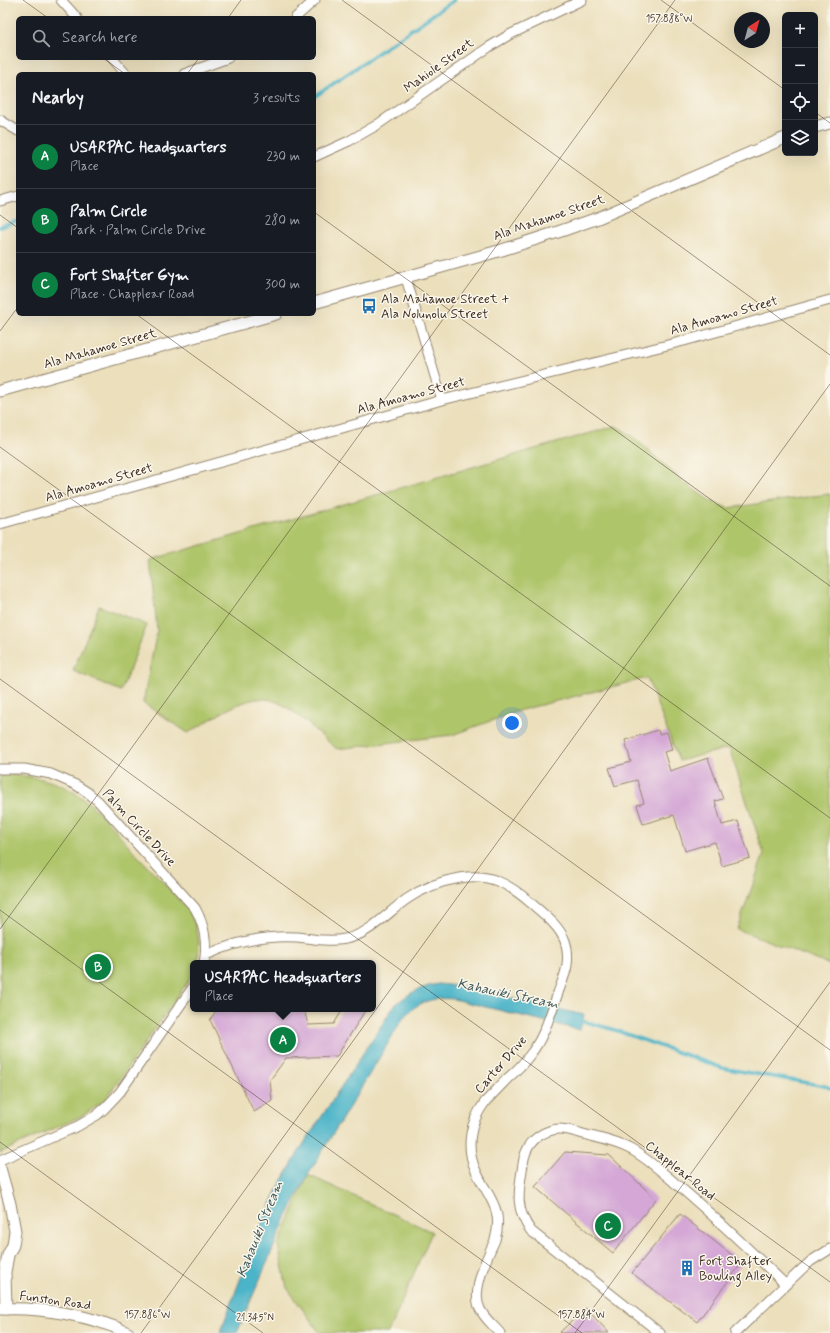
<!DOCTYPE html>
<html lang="en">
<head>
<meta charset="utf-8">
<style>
  body { margin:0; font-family:Mynerve,sans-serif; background:#242831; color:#f1f3f6 }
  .controls { position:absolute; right:12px; top:12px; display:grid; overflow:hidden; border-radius:6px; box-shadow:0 4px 16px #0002 }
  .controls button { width:36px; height:36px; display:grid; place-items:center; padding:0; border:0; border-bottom:1px solid #363941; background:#171b24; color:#f1f3f6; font:20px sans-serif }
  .compass { position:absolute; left:734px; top:12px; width:36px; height:36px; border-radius:50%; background:#171b24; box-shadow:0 4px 16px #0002; rotate:36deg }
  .you { position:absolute; left:512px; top:723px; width:14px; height:14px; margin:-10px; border:3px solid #fff; border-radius:50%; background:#1a73e8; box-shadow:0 0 0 6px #1a73e833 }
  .badge { display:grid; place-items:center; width:26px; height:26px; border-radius:50%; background:#0b8043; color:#fff; font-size:13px; font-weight:700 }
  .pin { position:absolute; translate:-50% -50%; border:2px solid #fff; box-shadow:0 1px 4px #0006 }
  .popup { position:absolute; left:190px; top:960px; width:186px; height:52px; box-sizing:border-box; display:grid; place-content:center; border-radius:6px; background:#171b24; filter:drop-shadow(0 1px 3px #0005); font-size:13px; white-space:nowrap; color:#9ea1a6 }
  .popup b { font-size:15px; color:#f1f3f6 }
  .popup::after { content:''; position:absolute; left:50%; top:100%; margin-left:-8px; border:8px solid transparent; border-top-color:#171b24 }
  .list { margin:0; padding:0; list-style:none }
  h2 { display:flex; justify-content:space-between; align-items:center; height:52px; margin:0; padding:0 16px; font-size:17px }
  h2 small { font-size:13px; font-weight:400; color:#9ea1a6 }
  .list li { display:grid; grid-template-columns:26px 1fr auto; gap:12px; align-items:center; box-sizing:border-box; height:64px; padding:0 16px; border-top:1px solid #363941 }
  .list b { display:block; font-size:15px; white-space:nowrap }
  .list p { margin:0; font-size:13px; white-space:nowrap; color:#9ea1a6 }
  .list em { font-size:13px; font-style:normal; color:#9ea1a6 }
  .icon { flex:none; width:22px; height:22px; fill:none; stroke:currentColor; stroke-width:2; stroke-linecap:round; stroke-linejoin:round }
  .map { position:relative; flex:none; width:830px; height:1333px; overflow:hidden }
  .search { position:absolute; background:#171b24; box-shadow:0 4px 16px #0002; left:16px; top:16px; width:300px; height:44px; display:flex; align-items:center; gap:10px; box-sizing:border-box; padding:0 14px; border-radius:6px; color:#9ea1a6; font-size:15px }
  .panel { position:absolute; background:#171b24; box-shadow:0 4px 16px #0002; left:16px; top:72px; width:300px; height:244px; border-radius:6px }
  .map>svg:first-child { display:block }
  .green { fill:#afc56a; stroke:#757844 }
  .water { fill:#4bb4c8; stroke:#436f73 }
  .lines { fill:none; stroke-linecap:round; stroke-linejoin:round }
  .stream { stroke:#4bb4c8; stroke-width:3.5 }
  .building { fill:#d4a7d6 }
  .minor-casing { stroke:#93846d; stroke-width:11 }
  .tertiary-casing { stroke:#93846d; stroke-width:13 }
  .minor { stroke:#fff; stroke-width:9 }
  .tertiary { stroke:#fff; stroke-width:11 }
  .ticks { fill:none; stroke:#3b2a1e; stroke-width:1; stroke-opacity:0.45 }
  .labels { text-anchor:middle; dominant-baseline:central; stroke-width:3; stroke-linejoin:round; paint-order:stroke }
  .street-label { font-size:13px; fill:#3b2a1e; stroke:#fbf7ec }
  .poi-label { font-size:13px; fill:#3b2a1e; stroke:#fbf7ec; text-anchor:start }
  .water-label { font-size:14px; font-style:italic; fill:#415a5a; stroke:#fbf7ec }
  .ticks-label { font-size:10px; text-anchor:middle; fill:#3b2a1e; stroke:#fbf7ec; stroke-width:3; stroke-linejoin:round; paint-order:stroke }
</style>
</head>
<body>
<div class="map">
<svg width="830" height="1333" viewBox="0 0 830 1333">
  <rect width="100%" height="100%" fill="#fbf7ec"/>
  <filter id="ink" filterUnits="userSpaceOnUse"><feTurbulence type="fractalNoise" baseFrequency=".025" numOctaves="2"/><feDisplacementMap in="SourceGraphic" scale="8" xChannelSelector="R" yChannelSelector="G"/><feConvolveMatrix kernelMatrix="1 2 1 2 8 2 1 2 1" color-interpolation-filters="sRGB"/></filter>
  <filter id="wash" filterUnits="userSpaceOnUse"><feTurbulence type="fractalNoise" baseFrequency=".012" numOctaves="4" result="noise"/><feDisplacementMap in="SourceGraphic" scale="16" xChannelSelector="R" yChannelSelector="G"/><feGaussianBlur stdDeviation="0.9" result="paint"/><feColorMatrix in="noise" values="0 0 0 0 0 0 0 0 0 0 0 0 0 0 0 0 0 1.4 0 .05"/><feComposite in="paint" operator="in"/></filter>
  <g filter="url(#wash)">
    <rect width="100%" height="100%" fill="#ebdfbc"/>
    <g class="green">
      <path d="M615,426L623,430L638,441L680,479L710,501L728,508L821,495L830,494V965L737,929L764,854L729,748L679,761L647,678L521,710L452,735L337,749C327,741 317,732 307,723C288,707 271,692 245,702C226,708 206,723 188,733L143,703L157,630L150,560Z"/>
      <path d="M99,606L147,625L121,691L73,671Z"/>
      <path d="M10,775C77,777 97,810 138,856C155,874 174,892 189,912C199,928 201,945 197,963H193V973L189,980L108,1096L101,1103L84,1115L0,1153V776Z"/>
      <path d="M308,1175L432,1232L388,1333H320L287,1288L278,1245Z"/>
    </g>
    <path class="water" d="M438,984L458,986L584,1015L580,1030L453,999C426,996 407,1007 395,1032L306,1178L286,1218L237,1333H220L258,1232L280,1185L301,1148L394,1006C407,994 420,987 438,984Z"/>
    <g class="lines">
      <g class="stream">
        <path d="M314,97L454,0"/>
        <path d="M0,227L18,221"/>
        <path d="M578,1020L612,1029L722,1068L825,1086L830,1088"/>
      </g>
    </g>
    <g id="blocks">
      <g class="building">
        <path d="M658,730L659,734L667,732L672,750L664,752L670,771L708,758L723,799L715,801L722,825L738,821L750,858L722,866L715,842L685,851L674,815L643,824L637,805L644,803L637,780L615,786L609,768L631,762L625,740Z"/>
        <path d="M217,1009H304L308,1025L334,1024L343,1009H366L337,1056L286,1058L270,1080L272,1101L254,1112L210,1020Z"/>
        <path d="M565,1152L609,1155L656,1199L613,1253L535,1187Z"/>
        <path d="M680,1214L742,1263L697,1322L632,1273Z"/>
        <path d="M586,1308L609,1333H559Z"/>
      </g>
    </g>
  </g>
  <g filter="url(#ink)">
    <use href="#blocks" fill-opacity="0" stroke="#93846d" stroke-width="1"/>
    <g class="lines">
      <g class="minor-casing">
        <g id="minor">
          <path d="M61,0L77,18"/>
          <path d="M295,18L315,0"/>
          <path d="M112,58L126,74"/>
          <path d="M184,74L228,58"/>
          <path d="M0,120L18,131"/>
          <path d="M314,157L349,141L377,125L489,47L509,35L582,0"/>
          <path d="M0,201L18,196"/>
          <path d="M406,278L442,400"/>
          <path d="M0,524L442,400L684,341L830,300"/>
          <path d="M0,769H24L51,774L76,785L87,792L98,801L195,908C205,926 208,943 204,963"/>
          <path d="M206,955C235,942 265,935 297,937C313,939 329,942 345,939C369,935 388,912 407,899C423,888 442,881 460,878C490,873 509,884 531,903C543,914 559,925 565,941C568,949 568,957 567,965C566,974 561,984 558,993C550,1015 544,1038 529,1056C523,1064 516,1071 508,1078C500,1086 493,1094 485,1102C470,1122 465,1147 476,1171C488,1198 504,1208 495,1240C487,1257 471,1291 480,1309C484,1318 493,1325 500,1333"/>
          <path d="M0,1160L78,1126L97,1115L105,1108L120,1092L193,987"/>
          <path d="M660,1333L531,1231C514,1208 519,1190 523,1164C525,1148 534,1136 549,1131C562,1126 575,1132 587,1135C602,1139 617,1142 630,1149C647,1158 661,1171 676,1184C714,1215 749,1250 785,1284"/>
          <path d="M735,1333L801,1270L811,1261L830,1249"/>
        </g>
      </g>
      <g class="tertiary-casing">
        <g id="tertiary">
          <path d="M815,127L830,123"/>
          <path d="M314,303L502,250L558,232L598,218L785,138"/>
          <path d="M0,391L276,314"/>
          <path d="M0,1168L10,1204L15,1231L13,1245L8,1255L5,1272L6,1309"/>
          <path d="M0,1309C40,1307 92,1315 128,1333"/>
        </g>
      </g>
      <use href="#minor" class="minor"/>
      <use href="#tertiary" class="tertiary"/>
    </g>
  </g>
  <path class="ticks" d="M23,0L48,18M342,0L830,355M661,0L785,90M228,18L241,0M103,58L125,74M187,74L199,58M815,112L830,123M314,212L830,586M0,215L18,228M136,314L830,818M0,331L18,307M0,447L830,1050M0,679L830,1282M0,910L582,1333M0,929L675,0M0,1142L263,1333M141,1333L830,384M575,1333L830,982"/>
  <defs>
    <g id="bus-bare" transform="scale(1.2)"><path d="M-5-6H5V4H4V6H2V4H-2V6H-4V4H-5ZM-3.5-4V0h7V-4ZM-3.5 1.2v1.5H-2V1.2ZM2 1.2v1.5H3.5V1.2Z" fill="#1f6fb2" stroke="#fbf7ec" stroke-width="2.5" paint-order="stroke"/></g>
    <g id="building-bare" transform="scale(1.2)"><path d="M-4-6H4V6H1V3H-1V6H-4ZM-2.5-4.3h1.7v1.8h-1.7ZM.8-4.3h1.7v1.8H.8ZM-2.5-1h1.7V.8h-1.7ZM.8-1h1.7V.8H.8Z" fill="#1f6fb2" stroke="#fbf7ec" stroke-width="2.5" paint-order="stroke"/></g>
  </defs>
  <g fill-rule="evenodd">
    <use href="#bus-bare" x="369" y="306"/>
    <use href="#building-bare" x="687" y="1268"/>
  </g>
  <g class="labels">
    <g class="street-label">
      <text transform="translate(439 66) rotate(-36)">Mahiole Street</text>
      <text transform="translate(549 218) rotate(-19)">Ala Mahamoe Street</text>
      <text transform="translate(724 316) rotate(-16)">Ala Amoamo Street</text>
      <text transform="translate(100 349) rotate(-16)">Ala Mahamoe Street</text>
      <text transform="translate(411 396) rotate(-15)">Ala Amoamo Street</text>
      <text transform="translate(99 483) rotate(-16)">Ala Amoamo Street</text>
      <text transform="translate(139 828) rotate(47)">Palm Circle Drive</text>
      <text transform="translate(501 1065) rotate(-49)">Carter Drive</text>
      <text transform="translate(680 1171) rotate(39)">Chapplear Road</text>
      <text transform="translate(55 1301) rotate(8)">Funston Road</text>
    </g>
    <g class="poi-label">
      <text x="381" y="299">Ala Mahamoe Street +<tspan x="381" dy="15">Ala Nolunolu Street</tspan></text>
      <text x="699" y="1261">Fort Shafter<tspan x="699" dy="15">Bowling Alley</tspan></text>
    </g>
    <g class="water-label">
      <text transform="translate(508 994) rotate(12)">Kahauiki Stream</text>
      <text transform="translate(260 1229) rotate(-68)">Kahauiki Stream</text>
    </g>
  </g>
  <g class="ticks-label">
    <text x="669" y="22">157.888°W</text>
    <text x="147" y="1318">157.886°W</text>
    <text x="581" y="1318">157.884°W</text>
    <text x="255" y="1321">21.345°N</text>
  </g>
</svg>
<div class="controls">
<button>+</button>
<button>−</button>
<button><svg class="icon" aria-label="locate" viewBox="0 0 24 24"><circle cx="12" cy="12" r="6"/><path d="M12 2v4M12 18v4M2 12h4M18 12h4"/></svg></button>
<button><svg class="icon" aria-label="layers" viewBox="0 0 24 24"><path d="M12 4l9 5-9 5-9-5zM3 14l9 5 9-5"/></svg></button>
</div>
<svg class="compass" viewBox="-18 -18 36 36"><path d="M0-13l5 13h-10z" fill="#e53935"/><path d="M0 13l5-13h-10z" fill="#9ea1a6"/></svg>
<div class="you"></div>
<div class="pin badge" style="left:283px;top:1040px">A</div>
<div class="popup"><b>USARPAC Headquarters</b>Place</div>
<div class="pin badge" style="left:98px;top:967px">B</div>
<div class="pin badge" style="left:608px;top:1226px">C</div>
<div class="search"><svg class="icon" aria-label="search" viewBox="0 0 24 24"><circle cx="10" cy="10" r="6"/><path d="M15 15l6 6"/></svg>Search here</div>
<section class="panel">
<h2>Nearby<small>3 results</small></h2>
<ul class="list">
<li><span class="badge">A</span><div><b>USARPAC Headquarters</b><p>Place</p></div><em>230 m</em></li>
<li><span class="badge">B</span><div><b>Palm Circle</b><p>Park · Palm Circle Drive</p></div><em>280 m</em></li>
<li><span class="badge">C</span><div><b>Fort Shafter Gym</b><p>Place · Chapplear Road</p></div><em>300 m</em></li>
</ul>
</section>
</div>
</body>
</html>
